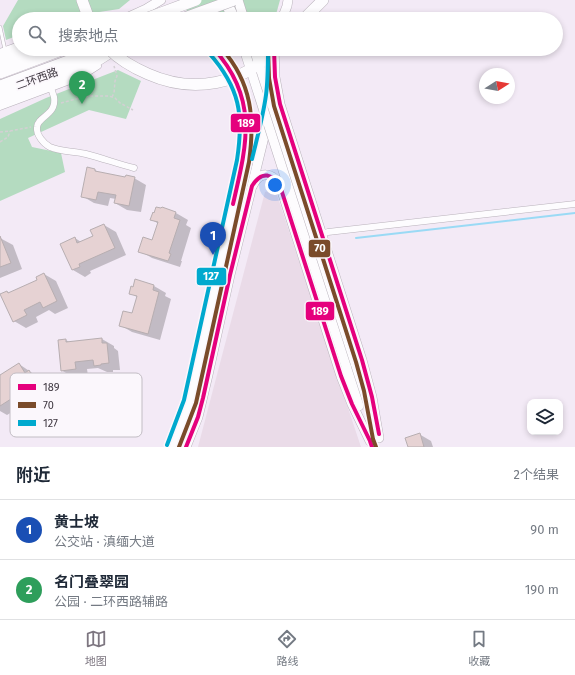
<!DOCTYPE html>
<html lang="zh">
<head>
<meta charset="utf-8">
<style>
  body { margin:0; font-family:"Fira Sans","Noto Sans SC",sans-serif; background:#f2f2f3; color:#1f2937 }
  .controls { position:absolute; right:12px; bottom:12px; display:grid; overflow:hidden; border-radius:8px; box-shadow:0 2px 6px #0003 }
  .controls button { width:36px; height:36px; display:grid; place-items:center; padding:0; border:0; border-bottom:1px solid #e0e1e3; background:#fff; color:#1f2937; font:20px sans-serif }
  .compass { position:absolute; left:479px; top:68px; width:36px; height:36px; border-radius:50%; background:#fff; box-shadow:0 2px 6px #0003; rotate:79deg }
  .you { position:absolute; left:275px; top:185px; width:14px; height:14px; margin:-10px; border:3px solid #fff; border-radius:50%; background:#1a73e8; box-shadow:0 0 0 6px #1a73e833 }
  .badge { display:grid; place-items:center; width:26px; height:26px; border-radius:50%; background:#7d7680; color:#fff; font-size:13px; font-weight:700 }
  .pin { position:absolute; translate:-50% -33px; filter:drop-shadow(0 1px 2px #0008) }
  .pin::after { content:''; position:absolute; top:21px; width:14px; height:12px; background:inherit; clip-path:polygon(0 0,100% 0,50% 100%) }
  .list { margin:0; padding:0; list-style:none }
  h2 { display:flex; justify-content:space-between; align-items:center; height:52px; margin:0; padding:0 16px; font-size:17px }
  h2 small { font-size:13px; font-weight:400; color:#747a83 }
  .list li { display:grid; grid-template-columns:26px 1fr auto; gap:12px; align-items:center; box-sizing:border-box; height:60px; padding:0 16px; border-top:1px solid #e0e1e3 }
  .list b { display:block; font-size:15px; white-space:nowrap }
  .list p { margin:0; font-size:13px; white-space:nowrap; color:#747a83 }
  .list em { font-size:13px; font-style:normal; color:#747a83 }
  .icon { flex:none; width:22px; height:22px; fill:none; stroke:currentColor; stroke-width:2; stroke-linecap:round; stroke-linejoin:round }
  .map { position:relative; flex:none; width:575px; height:447px; overflow:hidden }
  .search { position:absolute; background:#fff; box-shadow:0 2px 6px #0003; left:12px; right:12px; top:12px; height:44px; display:flex; align-items:center; gap:10px; box-sizing:border-box; padding:0 14px; border-radius:22px; color:#747a83; font-size:15px }
  .sheet { height:172px; background:#fff }
  nav { display:flex; justify-content:space-around; align-items:center; box-sizing:border-box; height:56px; border-top:1px solid #e0e1e3; background:#fff; font-size:11px; color:#747a83 }
  nav a { display:grid; justify-items:center; gap:2px }
  nav .on { color:#7d7680 }
  .map>svg:first-child { display:block }
  .industrial { fill:#eadbe8 }
  .green { fill:#b4dbc0 }
  .shadow { fill:#0003 }
  .lines { fill:none; stroke-linecap:round; stroke-linejoin:round }
  .stream { stroke:#9adaf5; stroke-width:2 }
  .building { fill:#e6d2d3; stroke:#b7aeb1 }
  .lane-casing { stroke:#b9b2bb; stroke-width:4 }
  .street-casing { stroke:#b9b2bb; stroke-width:7 }
  .primary-casing { stroke:#b9b2bb; stroke-width:10 }
  .highway-casing { stroke:#b9b2bb; stroke-width:12 }
  .path { stroke:#d3d0d3; stroke-width:1.5; stroke-dasharray:3 2; stroke-linecap:butt }
  .lane { stroke:#fdfcfe; stroke-width:3 }
  .street { stroke:#fdfcfe; stroke-width:6 }
  .primary { stroke:#fdfcfe; stroke-width:9 }
  .highway { stroke:#fdfcfe; stroke-width:11 }
  .primary-bridge-casing { stroke:#b9b2bb; stroke-width:10; stroke-linecap:butt }
  .highway-bridge-casing { stroke:#b9b2bb; stroke-width:12; stroke-linecap:butt }
  .primary-bridge { stroke:#fdfcfe; stroke-width:9 }
  .highway-bridge { stroke:#fdfcfe; stroke-width:11 }
  .bus-1-casing { stroke:#fbf7fc; stroke-width:7 }
  .bus-2-casing { stroke:#fbf7fc; stroke-width:7 }
  .bus-3-casing { stroke:#fbf7fc; stroke-width:7 }
  .bus-1 { stroke:#e5007d; stroke-width:4 }
  .bus-2 { stroke:#7a4b2a; stroke-width:4 }
  .bus-3 { stroke:#00a9ce; stroke-width:4 }
  .labels { text-anchor:middle; dominant-baseline:central; stroke-width:3.5; stroke-linejoin:round; paint-order:stroke }
  .street-label { font-size:11px; fill:#3e3740; stroke:#fbf7fc }
  .key { fill:#fbf7fc; stroke:#c2bdc4; stroke-width:1 }
  .key-label { font-size:11px; fill:#3e3740 }
  .line-badge { stroke:#fbf7fc; stroke-width:1.5 }
  .badge-label { font-size:11px; text-anchor:middle; font-weight:bold; fill:#fff }
</style>
</head>
<body>
<div class="map">
<svg width="575" height="447" viewBox="0 0 575 447">
  <rect width="100%" height="100%" fill="#f3eaf6"/>
  <path class="industrial" d="M275,189L361,447H198L265,192Z"/>
  <g class="green">
    <path d="M18,0H130L119,9L73,16L64,19H19V35L6,40L3,26Z"/>
    <path d="M184,0H280L277,11L274,19H191L187,12Z"/>
    <path d="M118,70L141,81L126,119L89,110L28,138L32,147L61,153L65,172L0,201V119L46,98Z"/>
  </g>
  <g class="shadow">
    <path d="M95,170L100,173L126,178H134L146,185L141,212L127,210L115,203L116,199L110,198L108,206L94,203L82,196Z"/>
    <path d="M163,208L176,213L188,220L186,225L191,228L181,261H182L180,267L152,258L140,251L153,241L159,224L152,220Z"/>
    <path d="M104,225L116,232L126,255L90,271L91,273L85,277L73,270L75,238L81,242L94,236Z"/>
    <path d="M0,238L13,245L22,269L0,278Z"/>
    <path d="M44,274L56,281L68,308L55,314L49,310L36,317L38,322L26,328L14,321L7,292L10,293L39,280Z"/>
    <path d="M135,281L154,286L166,293L165,296L171,299L160,340L132,332L120,325L132,314L137,297L130,293L133,288Z"/>
    <path d="M102,339L114,346V348L118,351L120,370H113V372H107L98,368L87,369L88,376L73,377L61,370L66,340L69,342Z"/>
    <path d="M19,364L41,379L48,390L7,415L0,411V376Z"/>
    <path d="M419,434L431,441L433,447H409Z"/>
  </g>
  <g class="lines">
    <path class="stream" d="M356,238L575,213"/>
  </g>
  <g class="building">
    <path d="M87,167L95,169V171L125,177L126,175L135,177L129,206L114,203L116,195L98,192L96,200L81,197Z"/>
    <path d="M156,207L161,208L162,207L176,212L174,218L180,220L169,253L171,254L168,261L138,252L143,237L152,240L158,222L150,220L153,212L154,213Z"/>
    <path d="M104,224L115,248L79,264L80,267L72,270L60,244L75,237L77,243L93,236L90,230Z"/>
    <path d="M0,236L11,263L0,267Z"/>
    <path d="M44,273L57,301L43,308L40,302L24,310L27,315L13,322L0,294L7,291L8,293L37,280L36,277Z"/>
    <path d="M135,279L154,285L153,290L159,292L148,334L119,326L123,311L132,313L137,296L129,294L131,286L133,287Z"/>
    <path d="M102,338V343H107L109,363L101,364V365L94,366L93,360L75,362L76,369L61,371L58,340L66,339V342Z"/>
    <path d="M19,363L25,373L29,370L36,383L0,406V375Z"/>
    <path d="M420,433L424,447H408L405,438Z"/>
  </g>
  <g class="lines">
    <g class="lane-casing">
      <path id="lane" d="M0,27L5,50"/>
    </g>
    <g class="street-casing">
      <g id="street">
        <path d="M0,52L19,45"/>
        <path d="M51,88C52,91 53,94 54,97C57,115 38,116 37,127C36,135 44,144 50,147C61,152 75,151 86,154C102,158 118,164 134,168"/>
        <path d="M0,107L78,78L87,73L98,66"/>
        <path d="M321,234L328,232L575,204"/>
      </g>
    </g>
    <g class="primary-casing">
      <g id="primary">
        <path d="M238,0L244,19"/>
        <path d="M124,19L146,9L161,0"/>
        <path d="M282,19L287,6L288,0"/>
        <path d="M225,49H241"/>
        <path d="M274,49L275,77L280,104L362,360L372,397L379,438"/>
        <path d="M0,66L45,49"/>
        <path d="M0,93L92,59"/>
        <path d="M253,185C260,171 272,172 280,185L341,376L352,404L370,441"/>
        <path d="M355,363L367,400"/>
        <path d="M346,366L359,406"/>
        <path d="M173,447L190,402L243,161C251,119 245,80 214,49"/>
        <path d="M186,447L198,417L208,375L230,275L264,137L272,100"/>
      </g>
    </g>
    <g class="highway-casing">
      <g id="highway">
        <path d="M82,0L89,19"/>
        <path d="M225,0L234,19"/>
        <path d="M304,19L323,0"/>
        <path d="M0,59L26,49"/>
        <path d="M0,73L64,49"/>
        <path d="M0,86L101,49"/>
        <path d="M0,100L78,71L90,65L109,53"/>
      </g>
    </g>
    <g class="path">
      <path d="M112,97L114,93L115,81L117,76L114,66"/>
      <path d="M61,103L87,96H109L115,98L120,103L133,110"/>
      <path d="M0,132L10,131L31,127"/>
      <path d="M0,142L8,137L10,131"/>
    </g>
    <use href="#lane" class="lane"/>
    <use href="#street" class="street"/>
    <use href="#primary" class="primary"/>
    <use href="#highway" class="highway"/>
    <g class="primary-bridge-casing">
      <g id="primary-bridge">
        <path d="M244,49L346,366"/>
        <path d="M254,49L355,363"/>
      </g>
    </g>
    <g class="highway-bridge-casing">
      <g id="highway-bridge">
        <path d="M145,19L196,0"/>
        <path d="M182,19L234,0"/>
        <path d="M109,49C120,60 134,68 148,74C193,94 242,85 276,49"/>
      </g>
    </g>
    <use href="#primary-bridge" class="primary-bridge"/>
    <use href="#highway-bridge" class="highway-bridge"/>
    <g class="bus-1-casing">
      <g id="bus-1">
        <path d="M214,49C259,99 247,144 233,204"/>
        <path d="M274,49L275,77L280,104L362,360L372,397L379,434"/>
        <path d="M186,447L198,417L203,398L230,275L252,186C262,170 273,173 281,189L341,376L352,404L370,441L372,447"/>
      </g>
    </g>
    <g class="bus-2-casing">
      <g id="bus-2">
        <path d="M268,49L269,78L274,106L356,362L364,391L373,439L376,447"/>
        <path d="M179,447L196,403L249,162C255,119 252,83 222,49"/>
      </g>
    </g>
    <g class="bus-3-casing">
      <g id="bus-3">
        <path d="M252,159C257,138 263,117 266,95C268,80 268,64 268,49"/>
        <path d="M167,445L184,400L237,160C244,115 240,88 209,53"/>
      </g>
    </g>
    <use href="#bus-1" class="bus-1"/>
    <use href="#bus-2" class="bus-2"/>
    <use href="#bus-3" class="bus-3"/>
  </g>
  <g class="labels">
    <g class="street-label">
      <text transform="translate(37 79) rotate(-20)">二环西路</text>
    </g>
  </g>
  <rect x="10" y="373" width="132" height="64" rx="6" class="key"/>
  <rect x="18" y="384" width="18" height="6" fill="#e5007d"/>
  <rect x="18" y="402" width="18" height="6" fill="#7a4b2a"/>
  <rect x="18" y="420" width="18" height="6" fill="#00a9ce"/>
  <g class="key-label">
    <text x="43" y="391">189</text>
    <text x="43" y="409">70</text>
    <text x="43" y="427">127</text>
  </g>
  <g class="line-badge">
    <rect x="230" y="113" width="31" height="20" rx="4" fill="#e5007d"/>
    <rect x="308" y="239" width="23" height="19" rx="4" fill="#7a4b2a"/>
    <rect x="196" y="267" width="31" height="19" rx="4" fill="#00a9ce"/>
    <rect x="305" y="301" width="30" height="20" rx="4" fill="#e5007d"/>
  </g>
  <g class="badge-label">
    <text x="246" y="127">189</text>
    <text x="320" y="252">70</text>
    <text x="211" y="280">127</text>
    <text x="320" y="315">189</text>
  </g>
</svg>
<div class="controls">
<button><svg class="icon" aria-label="layers" viewBox="0 0 24 24"><path d="M12 4l9 5-9 5-9-5zM3 14l9 5 9-5"/></svg></button>
</div>
<svg class="compass" viewBox="-18 -18 36 36"><path d="M0-13l5 13h-10z" fill="#e53935"/><path d="M0 13l5-13h-10z" fill="#747a83"/></svg>
<div class="you"></div>
<div class="pin badge" style="left:213px;top:255px;background:#1a4fb4">1</div>
<div class="pin badge" style="left:82px;top:104px;background:#2e9e5b">2</div>
<div class="search"><svg class="icon" aria-label="search" viewBox="0 0 24 24"><circle cx="10" cy="10" r="6"/><path d="M15 15l6 6"/></svg>搜索地点</div>
</div>
<section class="sheet">
<h2>附近<small>2个结果</small></h2>
<ul class="list">
<li><span class="badge" style="background:#1a4fb4">1</span><div><b>黄士坡</b><p>公交站 · 滇缅大道</p></div><em>90 m</em></li>
<li><span class="badge" style="background:#2e9e5b">2</span><div><b>名门叠翠园</b><p>公园 · 二环西路辅路</p></div><em>190 m</em></li>
</ul>
</section>
<nav>
<a class="on"><svg class="icon" aria-label="map" viewBox="0 0 24 24"><path d="M3 6l6-2 6 2 6-2v14l-6 2-6-2-6 2zM9 4v14M15 6v14"/></svg>地图</a>
<a><svg class="icon" aria-label="directions" viewBox="0 0 24 24"><path d="M12 3l9 9-9 9-9-9zM9 14v-3h6M13 9l2 2-2 2"/></svg>路线</a>
<a><svg class="icon" aria-label="saved" viewBox="0 0 24 24"><path d="M7 4h10v16l-5-4-5 4z"/></svg>收藏</a>
</nav>
</body>
</html>
